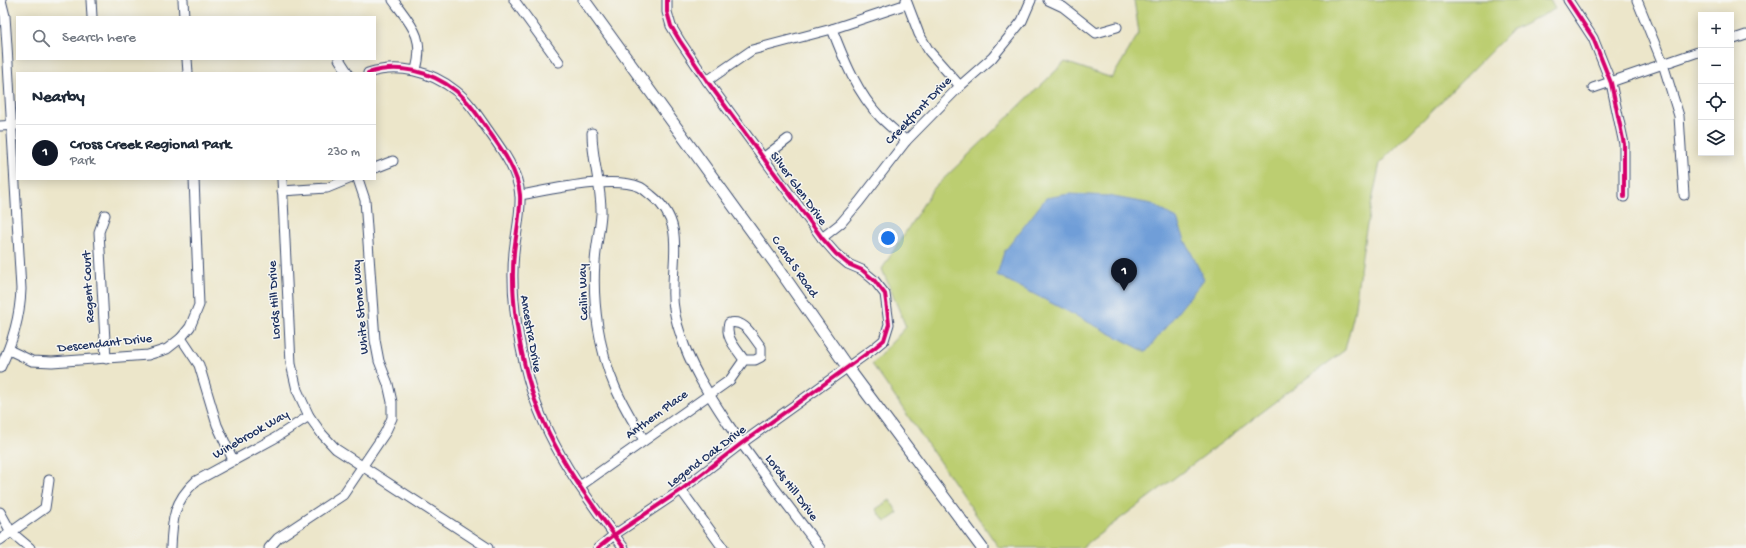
<!DOCTYPE html>
<html lang="en">
<head>
<meta charset="utf-8">
<style>
  body { margin:0; font-family:"Gochi Hand",sans-serif; background:#f6f6f7; color:#1f2937 }
  .controls { position:absolute; right:12px; top:12px; display:grid; overflow:hidden; border-radius:0px; box-shadow:0 2px 10px #0003 }
  .controls button { width:36px; height:36px; display:grid; place-items:center; padding:0; border:0; border-bottom:1px solid #e0e1e3; background:#fff; color:#1f2937; font:20px sans-serif }
  .you { position:absolute; left:888px; top:238px; width:14px; height:14px; margin:-10px; border:3px solid #fff; border-radius:50%; background:#1a73e8; box-shadow:0 0 0 6px #1a73e833 }
  .badge { display:grid; place-items:center; width:26px; height:26px; border-radius:50%; background:#111827; color:#fff; font-size:13px; font-weight:700 }
  .pin { position:absolute; translate:-50% -33px; filter:drop-shadow(0 1px 2px #0008) }
  .pin::after { content:''; position:absolute; top:21px; width:14px; height:12px; background:inherit; clip-path:polygon(0 0,100% 0,50% 100%) }
  .list { margin:0; padding:0; list-style:none }
  h2 { display:flex; justify-content:space-between; align-items:center; height:52px; margin:0; padding:0 16px; font-size:17px }
  h2 small { font-size:13px; font-weight:400; color:#747a83 }
  .list li { display:grid; grid-template-columns:26px 1fr auto; gap:12px; align-items:center; box-sizing:border-box; height:56px; padding:0 16px; border-top:1px solid #e0e1e3 }
  .list b { display:block; font-size:15px; white-space:nowrap }
  .list p { margin:0; font-size:13px; white-space:nowrap; color:#747a83 }
  .list em { font-size:13px; font-style:normal; color:#747a83 }
  .icon { flex:none; width:22px; height:22px; fill:none; stroke:currentColor; stroke-width:2; stroke-linecap:round; stroke-linejoin:round }
  .map { position:relative; flex:none; width:1746px; height:548px; overflow:hidden }
  .search { position:absolute; background:#fff; box-shadow:0 2px 10px #0003; left:16px; top:16px; width:360px; height:44px; display:flex; align-items:center; gap:10px; box-sizing:border-box; padding:0 14px; border-radius:0px; color:#747a83; font-size:15px }
  .panel { position:absolute; background:#fff; box-shadow:0 2px 10px #0003; left:16px; top:72px; width:360px; height:108px; border-radius:0px }
  .map>svg:first-child { display:block }
  .green { fill:#bcce71; stroke:#6c7e68 }
  .water { fill:#6f9ed8; stroke:#45669b }
  .lines { fill:none; stroke-linecap:round; stroke-linejoin:round }
  .minor-casing { stroke:#3a4a6e; stroke-width:11 }
  .major-casing { stroke:#3a4a6e; stroke-width:13 }
  .minor { stroke:#fff; stroke-width:9 }
  .major { stroke:#fff; stroke-width:11 }
  .cycleway-casing { stroke:#f6f6f2; stroke-width:6 }
  .cycleway { stroke:#d6006c; stroke-width:4 }
  .labels { text-anchor:middle; dominant-baseline:central; stroke-width:3; stroke-linejoin:round; paint-order:stroke }
  .street-label { font-size:13px; fill:#1b2f5e; stroke:#f6f6f2 }
</style>
</head>
<body>
<div class="map">
<svg width="1746" height="548" viewBox="0 0 1746 548">
  <rect width="100%" height="100%" fill="#f6f6f2"/>
  <filter id="ink" filterUnits="userSpaceOnUse"><feTurbulence type="fractalNoise" baseFrequency=".025" numOctaves="2"/><feDisplacementMap in="SourceGraphic" scale="8" xChannelSelector="R" yChannelSelector="G"/><feConvolveMatrix kernelMatrix="1 2 1 2 8 2 1 2 1" color-interpolation-filters="sRGB"/></filter>
  <filter id="wash" filterUnits="userSpaceOnUse"><feTurbulence type="fractalNoise" baseFrequency=".012" numOctaves="4" result="noise"/><feDisplacementMap in="SourceGraphic" scale="16" xChannelSelector="R" yChannelSelector="G"/><feGaussianBlur stdDeviation="0.9" result="paint"/><feColorMatrix in="noise" values="0 0 0 0 0 0 0 0 0 0 0 0 0 0 0 0 0 1.4 0 .05"/><feComposite in="paint" operator="in"/></filter>
  <g filter="url(#wash)">
    <rect width="100%" height="100%" fill="#ece6ca"/>
    <g class="green">
      <path d="M1134,0H1550L1555,9L1511,31L1380,163L1365,235L1354,313L1345,350L1081,548H999L872,364L906,327L882,269L933,189L1065,62L1112,78L1139,33Z"/>
      <path d="M890,500L898,513L885,522L876,509Z"/>
    </g>
    <path class="water" d="M1069,194L1108,196L1152,204L1177,219L1185,240L1204,279L1146,352L997,275L1004,252L1046,198Z"/>
  </g>
  <g filter="url(#ink)">
    <g class="lines">
      <g class="minor-casing">
        <g id="minor">
          <path d="M91,0L92,17"/>
          <path d="M183,0L184,17"/>
          <path d="M393,0C412,26 425,37 416,70"/>
          <path d="M514,0L559,62"/>
          <path d="M906,0L919,34L929,51L960,86"/>
          <path d="M1048,0L1063,7L1096,33L1117,27"/>
          <path d="M1568,0L1593,38L1611,83L1624,144V197"/>
          <path d="M1637,0L1663,64L1679,116L1684,195"/>
          <path d="M832,29C844,60 857,93 881,118C889,126 898,133 906,141"/>
          <path d="M1731,40L1746,35"/>
          <path d="M187,59L188,73"/>
          <path d="M339,59L348,73"/>
          <path d="M368,73C398,63 431,71 456,91C470,102 480,119 490,133C503,151 518,172 520,195C521,214 516,233 514,252C510,295 517,337 528,378C545,442 585,496 624,548"/>
          <path d="M707,81L752,50L832,29L907,4"/>
          <path d="M1593,88L1701,51"/>
          <path d="M0,126L17,125"/>
          <path d="M592,133C592,161 602,187 601,214C600,230 596,246 595,262C592,302 599,351 615,387C623,406 634,423 644,440"/>
          <path d="M763,158L788,139"/>
          <path d="M375,168L393,161"/>
          <path d="M282,179L291,364L297,390L309,416"/>
          <path d="M282,191L327,188L349,179"/>
          <path d="M520,195C549,190 613,175 640,187C644,189 648,193 652,196C684,221 673,254 673,288C672,303 676,322 681,336C691,368 710,396 728,424C757,466 789,507 820,548"/>
          <path d="M105,215L99,232L106,359"/>
          <path d="M822,238L841,223L859,202L906,141L960,86L992,58L1022,21L1031,0"/>
          <path d="M181,338L199,365L217,425L233,460"/>
          <path d="M9,350L32,361L52,362L148,355L167,349L181,338L190,327L199,305L194,179"/>
          <path d="M0,368C13,342 20,317 21,289L7,46L5,16L1,0"/>
          <path d="M580,486L730,380L744,360H755L761,357V347C752,336 745,319 729,323C724,337 737,349 744,360"/>
          <path d="M681,490L723,548"/>
          <path d="M0,512L11,532L30,548"/>
          <path d="M0,540L45,508L49,480"/>
          <path d="M171,548C172,519 174,501 196,481L275,438L309,416L322,434L336,449L488,548"/>
          <path d="M269,548L278,538L343,495L385,433L392,418V402L388,384L379,361L375,340L365,200L358,179"/>
          <path d="M598,548L614,535L681,490L742,443L873,349L884,340L889,324L885,294L874,280L862,270L848,264L836,254L822,238L707,81L680,41L671,26L667,12V0"/>
        </g>
      </g>
      <g class="major-casing">
        <path id="major" d="M584,0L774,262L848,368L982,548"/>
      </g>
      <use href="#minor" class="minor"/>
      <use href="#major" class="major"/>
      <g class="cycleway-casing">
        <g id="cycleway">
          <path d="M1568,0L1593,38L1611,83L1624,144V197"/>
          <path d="M368,73C398,63 431,71 456,91C470,102 480,119 490,133C503,151 518,172 520,195C521,214 516,233 514,252C510,295 517,337 528,378C545,442 585,496 624,548"/>
          <path d="M598,548L614,535L681,490L742,443L873,349L884,340L889,324L885,294L874,280L862,270L848,264L836,254L822,238L707,81L680,41L671,26L667,12V0"/>
        </g>
      </g>
      <use href="#cycleway" class="cycleway"/>
    </g>
  </g>
  <g class="labels">
    <g class="street-label">
      <text transform="translate(919 111) rotate(-46)">Creekfront Drive</text>
      <text transform="translate(798 189) rotate(54)">Silver Glen Drive</text>
      <text transform="translate(794 267) rotate(55)">C and S Road</text>
      <text transform="translate(89 287) rotate(-93)">Regent Court</text>
      <text transform="translate(584 292) rotate(-92)">Cailin Way</text>
      <text transform="translate(275 300) rotate(-93)">Lords Hill Drive</text>
      <text transform="translate(361 307) rotate(-95)">White Stone Way</text>
      <text transform="translate(530 334) rotate(80)">Ancestra Drive</text>
      <text transform="translate(105 344) rotate(-6)">Descendant Drive</text>
      <text transform="translate(657 415) rotate(-36)">Anthem Place</text>
      <text transform="translate(251 435) rotate(-30)">Winebrook Way</text>
      <text transform="translate(707 457) rotate(-37)">Legend Oak Drive</text>
      <text transform="translate(791 488) rotate(53)">Lords Hill Drive</text>
    </g>
  </g>
</svg>
<div class="controls">
<button>+</button>
<button>−</button>
<button><svg class="icon" aria-label="locate" viewBox="0 0 24 24"><circle cx="12" cy="12" r="6"/><path d="M12 2v4M12 18v4M2 12h4M18 12h4"/></svg></button>
<button><svg class="icon" aria-label="layers" viewBox="0 0 24 24"><path d="M12 4l9 5-9 5-9-5zM3 14l9 5 9-5"/></svg></button>
</div>
<div class="you"></div>
<div class="pin badge" style="left:1124px;top:291px">1</div>
<div class="search"><svg class="icon" aria-label="search" viewBox="0 0 24 24"><circle cx="10" cy="10" r="6"/><path d="M15 15l6 6"/></svg>Search here</div>
<section class="panel">
<h2>Nearby<small></small></h2>
<ul class="list">
<li><span class="badge">1</span><div><b>Cross Creek Regional Park</b><p>Park</p></div><em>230 m</em></li>
</ul>
</section>
</div>
</body>
</html>
